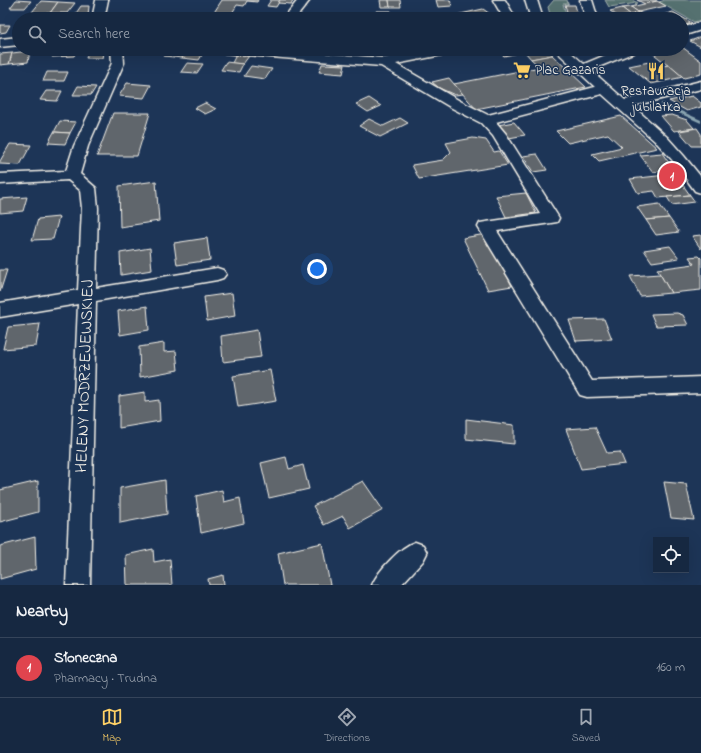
<!DOCTYPE html>
<html lang="en">
<head>
<meta charset="utf-8">
<style>
  body { margin:0; font-family:"Indie Flower",sans-serif; background:#1f3048; color:#f1f3f6 }
  .controls { position:absolute; right:12px; bottom:12px; display:grid; overflow:hidden; border-radius:0px; box-shadow:0 4px 16px #0002 }
  .controls button { width:36px; height:36px; display:grid; place-items:center; padding:0; border:0; border-bottom:1px solid #35445a; background:#162841; color:#f1f3f6; font:20px sans-serif }
  .you { position:absolute; left:317px; top:269px; width:14px; height:14px; margin:-10px; border:3px solid #fff; border-radius:50%; background:#1a73e8; box-shadow:0 0 0 6px #1a73e833 }
  .badge { display:grid; place-items:center; width:26px; height:26px; border-radius:50%; background:#ffd166; color:#fff; font-size:13px; font-weight:700 }
  .pin { position:absolute; translate:-50% -50%; border:2px solid #fff; box-shadow:0 1px 4px #0006 }
  .list { margin:0; padding:0; list-style:none }
  h2 { display:flex; justify-content:space-between; align-items:center; height:52px; margin:0; padding:0 16px; font-size:17px }
  h2 small { font-size:13px; font-weight:400; color:#9ea6b1 }
  .list li { display:grid; grid-template-columns:26px 1fr auto; gap:12px; align-items:center; box-sizing:border-box; height:60px; padding:0 16px; border-top:1px solid #35445a }
  .list b { display:block; font-size:15px; white-space:nowrap }
  .list p { margin:0; font-size:13px; white-space:nowrap; color:#9ea6b1 }
  .list em { font-size:13px; font-style:normal; color:#9ea6b1 }
  .icon { flex:none; width:22px; height:22px; fill:none; stroke:currentColor; stroke-width:2; stroke-linecap:round; stroke-linejoin:round }
  .map { position:relative; flex:none; width:701px; height:585px; overflow:hidden }
  .search { position:absolute; background:#162841; box-shadow:0 4px 16px #0002; left:12px; right:12px; top:12px; height:44px; display:flex; align-items:center; gap:10px; box-sizing:border-box; padding:0 14px; border-radius:22px; color:#9ea6b1; font-size:15px }
  .sheet { height:112px; background:#162841 }
  nav { display:flex; justify-content:space-around; align-items:center; box-sizing:border-box; height:56px; border-top:1px solid #35445a; background:#162841; font-size:11px; color:#9ea6b1 }
  nav a { display:grid; justify-items:center; gap:2px }
  nav .on { color:#ffd166 }
  .map>svg:first-child { display:block }
  .green { fill:#547170; stroke:#a4b1ac }
  .lines { fill:none; stroke-linecap:round; stroke-linejoin:round }
  .stream { fill:#8aa4b0; fill-rule:evenodd }
  .building { fill:#61666c; stroke:#f4f1e8 }
  .minor-casing { stroke:#f4f1e8; stroke-width:3 }
  .minor { fill:#1d3557; fill-rule:evenodd }
  .labels { text-anchor:middle; dominant-baseline:central; stroke-width:3; stroke-linejoin:round; paint-order:stroke }
  .far-poi-label { font-size:14px; fill:#f4f1e8; stroke:#1d3557; text-anchor:start }
  .street-label { font-size:17px; fill:#f4f1e8; stroke:#1d3557 }
</style>
</head>
<body>
<div class="map">
<svg width="701" height="585" viewBox="0 0 701 585">
  <rect width="100%" height="100%" fill="#1d3557"/>
  <filter id="ink" filterUnits="userSpaceOnUse"><feTurbulence type="fractalNoise" baseFrequency=".025" numOctaves="2"/><feDisplacementMap in="SourceGraphic" scale="8" xChannelSelector="R" yChannelSelector="G"/><feConvolveMatrix kernelMatrix="1 2 1 2 8 2 1 2 1" color-interpolation-filters="sRGB"/></filter>
  <g filter="url(#ink)">
    <g class="green">
      <path d="M554,0H567L568,4H563L566,14H562V18H551L548,7Z"/>
      <path d="M605,0H632L638,3L609,7Z"/>
      <path d="M665,0H701V20L694,22L659,2Z"/>
    </g>
    <g class="lines">
      <path class="stream" d="M661,103H663L701,120V123L661,105Z"/>
    </g>
    <g class="building">
      <path d="M16,0L31,1L25,8H10Z"/>
      <path d="M222,0H258L257,2L247,1L244,6L237,5L229,18L211,17Z"/>
      <path d="M271,0H280L276,7L267,6Z"/>
      <path d="M280,0H293L291,4L278,3Z"/>
      <path d="M380,0H389L390,7H381Z"/>
      <path d="M389,0H400L401,7H390Z"/>
      <path d="M436,0H450L452,6L438,7Z"/>
      <path d="M637,0H655L657,1L645,4Z"/>
      <path d="M41,1L58,2L50,13L32,12Z"/>
      <path d="M657,1L666,6L638,12L631,7Z"/>
      <path d="M58,2L75,3L67,13H50Z"/>
      <path d="M565,5H575L579,19H565L564,15H568Z"/>
      <path d="M81,6H89L88,16L86,19H72Z"/>
      <path d="M631,7L638,12L639,13L631,15L622,8Z"/>
      <path d="M622,8L631,15L619,17L610,11Z"/>
      <path d="M483,9L497,19H449L447,17Z"/>
      <path d="M376,11H391L392,18L377,19Z"/>
      <path d="M639,12L649,19H638L631,15Z"/>
      <path d="M673,12L692,23L682,26V19H660L656,17Z"/>
      <path d="M0,25H10L6,32L0,33Z"/>
      <path d="M701,37V47L690,41Z"/>
      <path d="M682,47L701,61V74L684,78L650,51L682,49Z"/>
      <path d="M89,49H104L102,58H86Z"/>
      <path d="M279,49H312L311,51Z"/>
      <path d="M312,49H347L346,53L311,51Z"/>
      <path d="M496,49H514L519,53L504,56Z"/>
      <path d="M514,49H542L519,53Z"/>
      <path d="M542,49H546L553,55L531,59L525,52Z"/>
      <path d="M30,51L28,62L9,64L12,53Z"/>
      <path d="M76,51L74,56L52,57L54,52Z"/>
      <path d="M167,51L185,53L182,58L164,56Z"/>
      <path d="M12,53L9,64L0,65V54Z"/>
      <path d="M185,53L202,55L199,60L182,58Z"/>
      <path d="M236,55L249,56L243,64L232,63Z"/>
      <path d="M552,55L586,87L476,109L454,84L540,67L531,59Z"/>
      <path d="M226,62L243,64L239,72L221,70Z"/>
      <path d="M649,62L656,67L669,65L683,77L651,84L629,66Z"/>
      <path d="M187,63L203,64L197,73L181,72Z"/>
      <path d="M322,64L345,65L343,74L319,72Z"/>
      <path d="M251,66L272,69L265,79L244,76Z"/>
      <path d="M47,72H68L64,81H43Z"/>
      <path d="M449,78L454,84L463,94L455,95L439,88L432,82Z"/>
      <path d="M127,83L151,85L144,98L119,96Z"/>
      <path d="M78,86L96,87L91,95H73Z"/>
      <path d="M46,91H62L57,101L40,100Z"/>
      <path d="M692,96L701,103V107L687,111L669,101Z"/>
      <path d="M369,98L381,106L368,112L356,104Z"/>
      <path d="M205,103L216,109L205,114L195,108Z"/>
      <path d="M113,113H150L137,156H97Z"/>
      <path d="M672,115L687,120L694,128L674,131L661,116Z"/>
      <path d="M621,116L657,148L599,161L592,154L622,147L608,134L568,143L556,131Z"/>
      <path d="M400,118L408,123L380,137L359,126L369,119L383,126Z"/>
      <path d="M60,121L76,122L70,133L54,132Z"/>
      <path d="M514,122L525,135L509,138L498,125Z"/>
      <path d="M697,128L701,134V146H692L679,131Z"/>
      <path d="M54,132L70,133L65,144L48,143Z"/>
      <path d="M473,138L486,140L494,152L499,151L508,165L419,179L412,165L443,160L451,152L446,143Z"/>
      <path d="M10,144L31,145L20,165L0,164V161Z"/>
      <path d="M662,153L674,170L653,172L640,155Z"/>
      <path d="M537,154L547,170L533,172L523,156Z"/>
      <path d="M675,174L690,195L658,198L654,191L638,193L630,179Z"/>
      <path d="M156,181L159,221L120,227L119,186Z"/>
      <path d="M526,193L536,213L506,217L496,196Z"/>
      <path d="M690,195L695,202L672,205L667,197Z"/>
      <path d="M27,197L23,211L0,213V199Z"/>
      <path d="M659,204L669,218L646,220L637,207Z"/>
      <path d="M59,217L53,239L32,240L38,219Z"/>
      <path d="M669,218L679,232L656,235L646,220Z"/>
      <path d="M486,234L512,286L488,290L463,238Z"/>
      <path d="M701,235V249L692,236Z"/>
      <path d="M207,238L210,260L177,265L174,243Z"/>
      <path d="M670,246L679,258L652,262L644,250Z"/>
      <path d="M150,248L152,270L121,275L120,253Z"/>
      <path d="M699,256L701,258V290L671,293L657,269L694,264L689,257Z"/>
      <path d="M0,270H7L0,292Z"/>
      <path d="M660,274L671,293L640,296L630,276Z"/>
      <path d="M232,293L235,316L207,321L204,297Z"/>
      <path d="M147,306L149,330L120,335L118,311Z"/>
      <path d="M677,313L683,315L688,325L656,326L651,314Z"/>
      <path d="M604,319L612,339L576,341L569,320Z"/>
      <path d="M40,324L36,346L3,349L8,327Z"/>
      <path d="M257,330L261,357L223,362L221,336Z"/>
      <path d="M164,343V352L176,351L178,370L140,377L139,347Z"/>
      <path d="M270,370L276,401L238,407L233,376Z"/>
      <path d="M145,392V402L159,400L160,421L119,428V396Z"/>
      <path d="M466,419L514,425V444L466,439Z"/>
      <path d="M595,427L607,453L620,452L625,464L581,469L566,429Z"/>
      <path d="M286,457L289,469L303,465L309,489L269,498L261,463Z"/>
      <path d="M165,480L167,514L120,523V488Z"/>
      <path d="M38,481V512L0,522V490Z"/>
      <path d="M363,481L383,510L350,528L343,516L324,525L313,506Z"/>
      <path d="M664,482L686,484L694,520L671,518Z"/>
      <path d="M222,490L224,502L240,498L244,523L201,533L196,496Z"/>
      <path d="M35,537L36,569L0,579V546Z"/>
      <path d="M322,543L330,585H283L278,553Z"/>
      <path d="M153,549L154,562L170,559L172,585H127L126,555Z"/>
      <path d="M223,575L224,585H209L208,579Z"/>
    </g>
    <g class="lines">
      <g class="minor-casing">
        <g id="minor">
          <path d="M96,0H108L104,19H92Z"/>
          <path d="M298,0H310L295,19H283Z"/>
          <path d="M493,0H505L516,19H504Z"/>
          <path d="M525,0H537L543,19H531Z"/>
          <path d="M580,0H592L598,19H586Z"/>
          <path d="M701,22V30L682,36V28Z"/>
          <path d="M19,37V45L0,47V39Z"/>
          <path d="M111,49H123L124,63L88,146L80,174L96,188L98,208L96,288L217,268L223,270L226,274L223,278L217,280L96,301L90,585H66L78,304L0,317V303L78,290L82,208L80,190L68,180L0,184V174L66,171L74,146L112,63Z"/>
          <path d="M216,49H265L384,58L432,49H458L456,52L452,53L396,64L460,101L488,115L595,87L554,49H567L584,64L620,49H637L635,52L591,70L625,100L701,81V89L633,106L667,137L684,156L701,177V193L695,191L674,162L657,143L602,94L496,122L506,134L559,218L557,222L551,223L497,231L592,381L701,377V393L587,397L580,395L478,227L480,223L486,222L540,214L493,136L481,123L450,107L381,66L222,53L218,52Z"/>
          <path d="M415,542L423,545L427,553L423,561L401,585H372C378,571 400,547 415,542Z"/>
        </g>
      </g>
      <use href="#minor" class="minor"/>
    </g>
  </g>
  <defs>
    <g id="supermarket-bare" transform="scale(1.38)"><path d="M-6-5.5h2.5l.6 2H6L4.5 2H-2.5L-4.4-4H-6ZM-1.5 3.2a1.3 1.3 0 1 0 .1 0ZM3 3.2a1.3 1.3 0 1 0 .1 0Z" fill="#ffd166" stroke="#1d3557" stroke-width="2.5" paint-order="stroke"/></g>
    <g id="restaurant-bare" transform="scale(1.38)"><path d="M-5-6h1v4h1v-4h1v4h1v-4h1v5L-1.5 .5V6h-2V.5L-5-1ZM5-6V6H3V1.5H1.5Q1.5-4 5-6Z" fill="#ffd166" stroke="#1d3557" stroke-width="2.5" paint-order="stroke"/></g>
  </defs>
  <g fill-rule="evenodd">
    <use href="#supermarket-bare" x="522" y="70"/>
    <use href="#restaurant-bare" x="656" y="71"/>
  </g>
  <g class="labels">
    <g class="far-poi-label">
      <text x="535" y="70">Plac Gazaris</text>
      <text x="656" y="91" text-anchor="middle">Restauracja<tspan x="656" dy="16">jubilatka</tspan></text>
    </g>
    <g class="street-label">
      <text transform="translate(85 376) rotate(-88)">HELENY MODRZEJEWSKIEJ</text>
    </g>
  </g>
</svg>
<div class="controls">
<button><svg class="icon" aria-label="locate" viewBox="0 0 24 24"><circle cx="12" cy="12" r="6"/><path d="M12 2v4M12 18v4M2 12h4M18 12h4"/></svg></button>
</div>
<div class="you"></div>
<div class="pin badge" style="left:672px;top:176px;background:#e0444e">1</div>
<div class="search"><svg class="icon" aria-label="search" viewBox="0 0 24 24"><circle cx="10" cy="10" r="6"/><path d="M15 15l6 6"/></svg>Search here</div>
</div>
<section class="sheet">
<h2>Nearby<small></small></h2>
<ul class="list">
<li><span class="badge" style="background:#e0444e">1</span><div><b>Słoneczna</b><p>Pharmacy · Trudna</p></div><em>160 m</em></li>
</ul>
</section>
<nav>
<a class="on"><svg class="icon" aria-label="map" viewBox="0 0 24 24"><path d="M3 6l6-2 6 2 6-2v14l-6 2-6-2-6 2zM9 4v14M15 6v14"/></svg>Map</a>
<a><svg class="icon" aria-label="directions" viewBox="0 0 24 24"><path d="M12 3l9 9-9 9-9-9zM9 14v-3h6M13 9l2 2-2 2"/></svg>Directions</a>
<a><svg class="icon" aria-label="saved" viewBox="0 0 24 24"><path d="M7 4h10v16l-5-4-5 4z"/></svg>Saved</a>
</nav>
</body>
</html>
